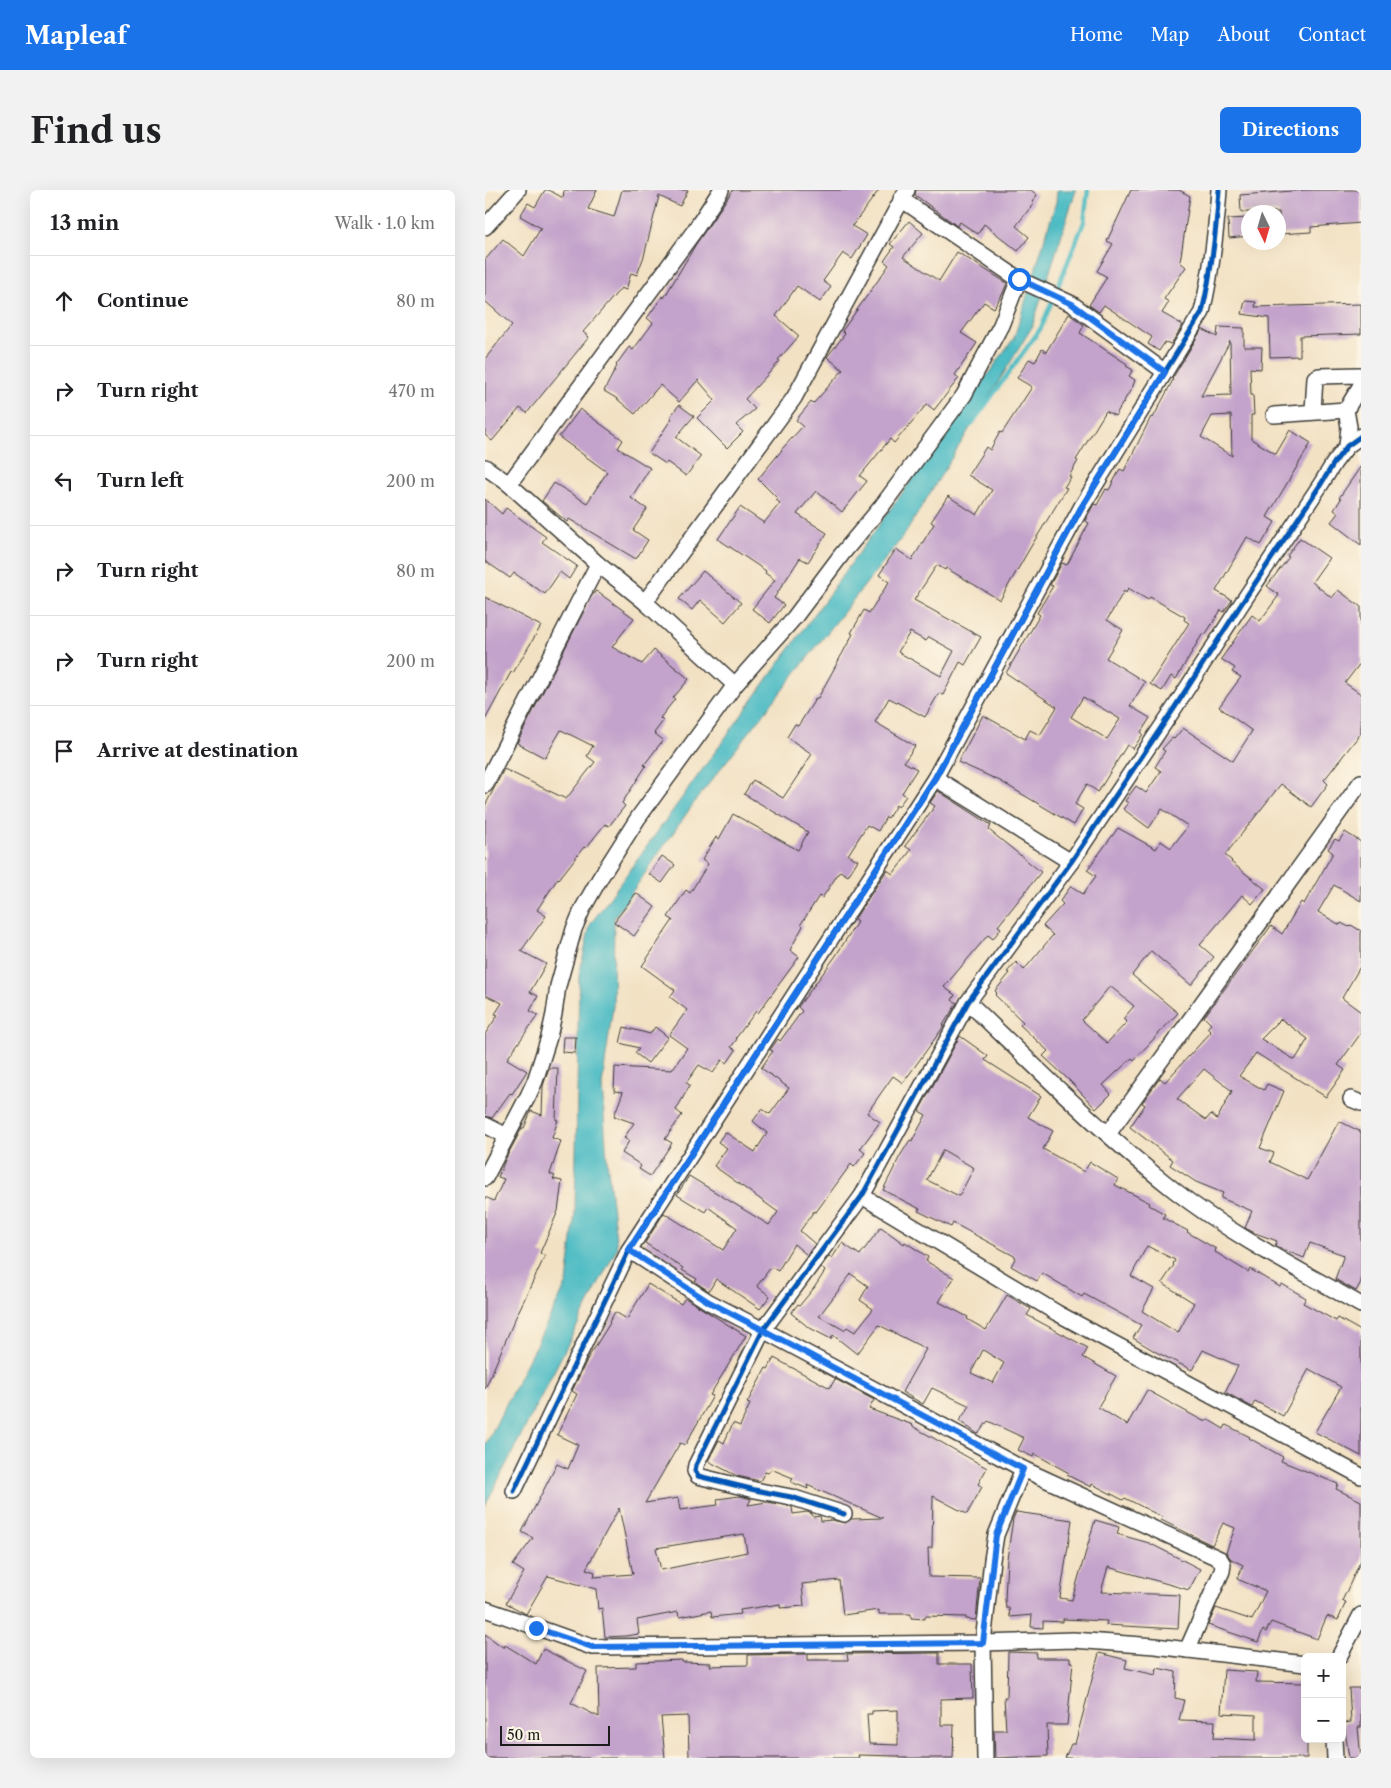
<!DOCTYPE html>
<html lang="en">
<head>
<meta charset="utf-8">
<style>
  body { margin:0; font-family:"Libre Caslon Text",serif; background:#f2f2f2; color:#202124 }
  .controls { position:absolute; right:15px; bottom:15px; display:grid; overflow:hidden; border-radius:8px; box-shadow:0 5px 20px #0002 }
  .controls button { width:45px; height:45px; display:grid; place-items:center; padding:0; border:0; border-bottom:1px solid #e0e0e0; background:#fff; color:#202124; font:25px sans-serif }
  .compass { position:absolute; left:756px; top:15px; width:45px; height:45px; border-radius:50%; background:#fff; box-shadow:0 5px 20px #0002; rotate:175deg }
  .scale { position:absolute; left:15px; bottom:12px; width:110px; box-sizing:border-box; padding-left:5px; border:2px solid #1c1c1c; border-top:0; font-size:14px; line-height:18px; white-space:nowrap; color:#1c1c1c; -webkit-text-stroke:4px #fcf5e5; paint-order:stroke }
  .stop { position:absolute; width:15px; height:15px; margin:-11px; border:4px solid #1a73e8; border-radius:50%; background:#fff }
  .stop.end { background:#1a73e8; border-color:#fff; box-shadow:0 1px 5px #0008 }
  .list { margin:0; padding:0; list-style:none }
  h2 { display:flex; justify-content:space-between; align-items:center; height:65px; margin:0; padding:0 20px; font-size:21px }
  h2 small { font-size:16px; font-weight:400; color:#757577 }
  .list li { display:grid; grid-template-columns:32px 1fr auto; gap:15px; align-items:center; box-sizing:border-box; height:90px; padding:0 20px; border-top:1px solid #e0e0e0 }
  .list b { display:block; font-size:19px; white-space:nowrap }
  .list em { font-size:16px; font-style:normal; color:#757577 }
  .icon { flex:none; width:28px; height:28px; fill:none; stroke:currentColor; stroke-width:2; stroke-linecap:round; stroke-linejoin:round }
  .map { position:relative; flex:none; width:876px; height:1568px; overflow:hidden; border-radius:8px }
  header { display:flex; align-items:center; gap:30px; box-sizing:border-box; height:70px; padding:0 25px; background:#1a73e8; color:#fff }
  header strong { font-size:24px }
  nav { display:flex; gap:28px; margin-inline-start:auto; font-size:18px }
  .intro { display:flex; align-items:center; justify-content:space-between; box-sizing:border-box; height:120px; padding:0 30px }
  h1 { margin:0; font-size:35px }
  .button { padding:12px 22px; border-radius:8px; background:#1a73e8; color:#fff; font-size:18px; font-weight:700 }
  main { display:flex; gap:30px; padding:0 30px }
  aside { flex:1; background:#fff; border-radius:8px; box-shadow:0 5px 20px #0002 }
  .map>svg:first-child { display:block }
  .water { fill:#4dbcc4; stroke:#346c70 }
  .lines { fill:none; stroke-linecap:round; stroke-linejoin:round }
  .stream { stroke:#4dbcc4; stroke-width:4.5 }
  .building { fill:#c3a2cb; fill-rule:evenodd }
  .street-casing { stroke:#3c3a35; stroke-width:18 }
  .street { stroke:#fff; stroke-width:15 }
  .cycleway-casing { stroke:#fcf5e5; stroke-width:8 }
  .cycleway { stroke:#0057b8; stroke-width:5 }
  .route { stroke:#1a73e8; stroke-width:6 }
</style>
</head>
<body>
<header>
<strong>Mapleaf</strong>
<nav><a>Home</a><a>Map</a><a>About</a><a>Contact</a></nav>
</header>
<div class="intro"><h1>Find us</h1><a class="button">Directions</a></div>
<main>
<aside>
<h2>13 min<small>Walk · 1.0 km</small></h2>
<ul class="list">
<li><svg class="icon" aria-label="ahead" viewBox="0 0 24 24"><path d="M12 20V5M6 11l6-6 6 6"/></svg><div><b>Continue</b></div><em>80 m</em></li>
<li><svg class="icon" aria-label="right" viewBox="0 0 24 24"><path d="M7 20v-9h11M14 6l5 5-5 5"/></svg><div><b>Turn right</b></div><em>470 m</em></li>
<li><svg class="icon" aria-label="left" viewBox="0 0 24 24"><path d="M17 20v-9H6M10 6l-5 5 5 5"/></svg><div><b>Turn left</b></div><em>200 m</em></li>
<li><svg class="icon" aria-label="right" viewBox="0 0 24 24"><path d="M7 20v-9h11M14 6l5 5-5 5"/></svg><div><b>Turn right</b></div><em>80 m</em></li>
<li><svg class="icon" aria-label="right" viewBox="0 0 24 24"><path d="M7 20v-9h11M14 6l5 5-5 5"/></svg><div><b>Turn right</b></div><em>200 m</em></li>
<li><svg class="icon" aria-label="arrive" viewBox="0 0 24 24"><path d="M6 21V4h12l-3 4 3 4H6"/></svg><div><b>Arrive at destination</b></div></li>
</ul>
</aside>
<div class="map">
<svg width="876" height="1568" viewBox="0 0 876 1568">
  <rect width="100%" height="100%" fill="#fcf5e5"/>
  <filter id="ink" filterUnits="userSpaceOnUse"><feTurbulence type="fractalNoise" baseFrequency=".02" numOctaves="2"/><feDisplacementMap in="SourceGraphic" scale="10" xChannelSelector="R" yChannelSelector="G"/><feConvolveMatrix kernelMatrix="1 2 1 2 8 2 1 2 1" color-interpolation-filters="sRGB"/></filter>
  <filter id="wash" filterUnits="userSpaceOnUse"><feTurbulence type="fractalNoise" baseFrequency=".0096" numOctaves="4" result="noise"/><feDisplacementMap in="SourceGraphic" scale="20" xChannelSelector="R" yChannelSelector="G"/><feGaussianBlur stdDeviation="1.12" result="paint"/><feColorMatrix in="noise" values="0 0 0 0 0 0 0 0 0 0 0 0 0 0 0 0 0 1.4 0 .05"/><feComposite in="paint" operator="in"/></filter>
  <g filter="url(#wash)">
    <rect width="100%" height="100%" fill="#f2e1c3"/>
    <path class="water" d="M572,0H591L547,137L420,344L211,610L129,728L128,816L117,895L122,970L132,1058L0,1316V1256L82,1093L90,1023L94,786L105,735L529,148L571,12Z"/>
    <g class="lines">
      <path class="stream" d="M486,235L556,138L599,32L603,0"/>
    </g>
    <g id="blocks">
      <g class="building">
        <path d="M60,0H64L78,8L79,0H112L103,19L129,27L137,0H203L195,16L174,6L159,66L152,85L146,83L141,100L136,98L98,142L104,147L42,223L35,218L7,251L0,245V169L27,135L0,111V70L18,49L39,66L56,38L35,26L43,13L50,17Z"/>
        <path d="M248,0H394L367,36L382,45L367,69L358,63L338,91L346,97L335,112L312,96L291,126L314,146L293,170L295,171L260,209L270,219L251,235L258,242L242,258L212,228L230,210L213,190L194,212L175,195L150,224L131,208L119,201L132,176L131,175L144,157L148,160L168,133L162,128L178,106L179,108L211,54Z"/>
        <path d="M431,0H546L552,5L547,12L549,13L531,36L544,47L533,61L499,34L493,44L475,32L472,36L430,5Z"/>
        <path d="M646,0H694L705,6L695,72L701,77L679,109L684,112L677,123L698,135L686,154L680,152L674,161L663,154L667,147L619,115L614,122L604,115L622,87L612,81L628,54L622,51Z"/>
        <path d="M820,0H876V33L826,37V42L794,44V22H756L755,5Z"/>
        <path d="M764,28V46L744,48L743,29Z"/>
        <path d="M424,31L438,43L418,67L454,91L472,62L522,93L518,103L509,118L499,112L476,143L492,153L470,185L474,188L449,220L442,214L409,253L405,249L375,286L382,291L357,322L331,301L312,324L342,343L323,372L315,368L289,408L299,415L285,433L267,419L290,390L280,383L281,381L233,349L255,317L279,333L295,313L291,310L293,309L273,289L297,260H296L318,236L311,230L326,212L328,214L358,180L342,167L360,144L357,141L404,75L399,71L409,57L405,54Z"/>
        <path d="M760,111L771,112L770,117L876,114V144L815,146V166L785,167L784,128L757,124Z"/>
        <path d="M584,124L599,135L595,143L642,174L641,176L648,180L644,186L650,190L648,196L630,226L621,221L591,270L593,271L584,286L586,287L579,297L582,298L545,358L515,410L461,378L460,380L452,375L429,410L496,447L480,475L475,472L458,505L454,503L440,527L404,508L390,532L430,556L419,572L432,579L417,603L421,606L413,617L411,615L403,628L401,627L393,641L382,635L363,665L373,670L363,686L355,681L337,708L334,706L316,734L318,736L305,760L314,767L273,823L271,821L251,848L252,849L246,857L251,860L242,873L237,870L228,883L214,875L201,893L205,895L191,920L197,925L180,949L187,953L165,986L154,979L156,976L151,972L137,963L144,951L139,948L149,933L129,926L138,902L129,901L130,877L187,880L202,858L184,845L202,820L185,807L190,800L157,776L188,730L183,727L201,700L205,703L223,674L217,670L231,647L234,649L248,624L313,660L323,642L259,604L268,590L298,608L327,564L302,547L310,534L313,536L331,508H333L368,444L366,443L379,420L384,423L404,392L394,385L411,359L427,370L449,334L446,332L463,306L492,325L507,300L483,285L501,257L505,260L515,242L517,243L547,197L532,188L544,169L550,172L557,159L561,162ZM425,442L441,451L444,447L469,461L456,486L413,462Z"/>
        <path d="M733,137L759,138V157H777L776,179L765,178L766,205H768L769,225H766V249L791,264L805,240L826,253L782,327L790,332L776,355L762,347L731,401L747,410L739,422L736,420L720,445L718,443L691,489L686,486L677,501L665,494L704,433L699,430L700,427L665,407L663,410L643,398L641,403L639,401L622,430L638,440L621,468L660,492L645,516L665,528L656,542L658,544L648,559L642,555L613,602L602,594L590,614L598,619L589,635L515,591L473,572L498,525L540,549L545,540L555,545L572,517L521,483L555,425L552,423L568,396L565,395L577,373L582,375L604,333L600,331L604,323L609,314L612,315L621,299L624,300L635,279L639,281L666,227L668,228L688,190L687,189L717,139L732,147ZM745,151L746,205L716,206L744,153ZM746,225L747,266L716,247L727,226ZM598,507L635,529L622,549L586,527Z"/>
        <path d="M194,215L209,226L191,247L216,266L201,286L182,272L181,274L164,263L187,228L185,227Z"/>
        <path d="M95,219L138,250L133,258L165,278L146,308L162,319L148,340L163,350L151,369L84,329L82,332L57,311L69,293L102,313L122,282L74,247Z"/>
        <path d="M876,276V355L846,332L853,323L849,320L856,309L854,308Z"/>
        <path d="M0,309L17,324L21,318L61,347L57,352L92,376L84,389L75,382L60,404L29,383L25,388L0,371Z"/>
        <path d="M815,348L844,368L827,392L847,408L853,400L876,417V472L860,493L876,504V543L839,590L843,594L826,617L796,594L740,665L747,671L746,672L780,699L767,714L757,705L715,755L729,767L706,795L666,761L647,785L693,823L649,870L647,868L618,895L626,904L611,919L585,891L558,866L563,861L535,835L538,832L510,805L512,803L510,801L525,783L522,782L531,772L539,780L568,745L558,736L578,714L575,711L586,696L598,704L611,686L602,680L633,638L671,659L676,651L686,658L703,636L677,619L664,638L638,619L643,613L640,611L651,596L661,603L676,581L670,577L680,561L677,559L687,548L689,549L698,538L748,571L767,541L734,517L756,487L747,482L750,478L736,469L767,425L775,431L794,405L782,396L804,367L802,366ZM625,796L649,816L638,829L642,832L622,853L597,830Z"/>
        <path d="M218,381L256,413L240,432L215,410L207,420L194,409Z"/>
        <path d="M111,401L149,428L127,457L157,474L169,460L204,489L188,508L190,509L175,528L178,531L169,543L178,550L159,575L161,576L137,613L140,616L124,636L120,634L101,658L99,657L74,689L73,688L52,720L61,726L36,761L61,774L45,802L53,806L45,821L53,825L22,869L42,881L27,904L25,903L7,928L0,926V844L13,825L10,824L17,813L0,805V616L19,579L81,609L110,572L102,566L108,556L76,540L60,568L32,553L106,407Z"/>
        <path d="M0,407L56,436L28,483L26,482L0,530Z"/>
        <path d="M453,601L506,635L504,640L556,682L513,736L516,738L508,749L503,745L459,797L470,805L467,810L472,813L458,835L459,836L418,893L408,886L382,923L395,932L375,959L380,963L369,977L366,974L331,1022L329,1021L315,1041L330,1054L322,1065L309,1054L293,1081L286,1077L272,1096L285,1106L275,1119L231,1089L224,1101L210,1092L212,1089L197,1080L198,1078L160,1053L179,1023L238,1060L252,1038L223,1017L220,1022L192,1005L204,986L284,1035L293,1022L229,976L242,958L233,952L240,942L270,962L282,943L268,931L277,919L285,924L304,898L276,878L288,861L285,860L293,849L295,851L317,821L313,817L350,767L372,732L369,730L402,680L408,684L426,660L420,656L450,616L445,613Z"/>
        <path d="M860,642L876,652V711L849,695L833,722L855,735L856,733L864,737L866,735L876,741V775L857,808L876,822V843L853,875L860,880L841,907L771,863L754,886L779,900L782,894L799,901L775,958L789,963L785,972L822,990L854,931L876,942V1092L871,1101L850,1089L859,1065L825,1053L819,1068L790,1056L792,1051L770,1043L760,1038L767,1021L736,1008L738,1003L711,992L685,975L688,970L645,937L660,915L657,913L675,888L680,892L726,842L722,838L726,834L719,827L786,736L797,744L816,712L819,714L848,663L843,659L850,649L854,651ZM796,829L823,849L810,870L776,849ZM719,879L747,901L732,929L726,924L721,930L692,909Z"/>
        <path d="M177,666L190,675L177,693L164,684Z"/>
        <path d="M151,703L170,717L149,746L129,732Z"/>
        <path d="M139,837L165,844L170,837L183,847L163,873L150,863L154,858L135,853Z"/>
        <path d="M475,846L503,866L500,870L556,906L543,927L568,941L558,959L599,982L605,972L633,989L630,995L665,1013L664,1015L680,1024L678,1028L703,1041L702,1042L731,1059L730,1062L763,1082L765,1079L795,1097L797,1094L821,1108L818,1113L851,1131L853,1128L876,1141V1266L830,1242L856,1197L824,1179L798,1226L770,1211L767,1217L740,1202L753,1176L718,1160L707,1180L671,1162L648,1148L656,1135L599,1104L597,1107L557,1083L552,1091L526,1076L531,1067L468,1033L466,1037L433,1021L435,1019L398,1000L415,966L425,950L427,951L441,925L434,921ZM458,960L489,978L474,1006L442,990ZM662,1056L690,1070L688,1074L689,1075L677,1093L709,1113L693,1143L657,1121L669,1099L646,1086Z"/>
        <path d="M78,847H91L90,863L77,862Z"/>
        <path d="M64,878H73L71,930H73L67,948L76,951L65,984L70,986L68,989L77,991L73,1021L55,1063L60,1066L29,1131L0,1199V1007L9,1011L19,989L13,987L21,968L37,938H39L46,921L57,925L58,896Z"/>
        <path d="M396,1037L419,1054L420,1052L443,1067L441,1071L469,1088L454,1112L483,1127L482,1129L501,1140L522,1105L546,1119L542,1125L603,1158L598,1167L631,1186L613,1217L642,1235L662,1200L720,1232L722,1229L739,1239L741,1235L765,1247L764,1248L798,1267L796,1271L853,1294L851,1299L876,1311V1370L857,1411L861,1412L853,1430L842,1426L832,1449L786,1432L781,1442L778,1440L773,1452L723,1435L731,1418L767,1430L781,1401L752,1389L758,1375L746,1369L741,1362L750,1338L738,1333L727,1355L676,1330L677,1327L640,1308L638,1310L607,1294L606,1297L582,1285L584,1283L550,1264L548,1267L533,1260L539,1248L503,1231L493,1244L474,1231L485,1216L447,1198L438,1214L417,1202L441,1159L394,1135L372,1164L348,1145L346,1149L323,1137L306,1123L313,1114L315,1115L329,1098L340,1081L336,1077L344,1066L347,1068L357,1053L375,1065ZM366,1084L383,1096L375,1110L388,1119L370,1142L362,1137L359,1140L334,1126ZM498,1160L519,1173L508,1193L486,1183Z"/>
        <path d="M163,1094L196,1114L200,1108L261,1146L225,1205L228,1206L200,1255L195,1253L160,1313L193,1308L195,1320L233,1315L232,1309L255,1306L266,1309L263,1315L282,1312L304,1316L307,1317L308,1324L322,1322L327,1324L328,1327L335,1326L336,1331L347,1330L360,1333L366,1329L398,1328L322,1295L323,1299L306,1292L308,1288L286,1279L283,1283L280,1282L275,1291L252,1286L223,1271L234,1250L239,1253L248,1233L255,1236L265,1214L262,1213L281,1178L283,1179L289,1168L345,1198L350,1189L389,1210L384,1219L428,1235L427,1236L502,1278L493,1294L497,1297L482,1324L448,1306L447,1358H443L444,1387L495,1388L491,1430L481,1429V1427L440,1426V1429L426,1428V1424H394V1420L358,1425L354,1390L317,1394L319,1416L295,1418V1414L255,1420L256,1424L227,1427L226,1421L194,1427L193,1422L152,1430L154,1444L140,1446L120,1447L117,1418L113,1419L111,1399L63,1386L41,1424L21,1413L39,1382L28,1375L48,1348L37,1342L72,1274L83,1279L93,1255L72,1245L92,1204L87,1201L103,1168L125,1133L124,1132L130,1122L142,1129ZM134,1318L148,1384L109,1387L110,1382L101,1379ZM259,1344L262,1362L176,1380L171,1358Z"/>
        <path d="M531,1322L587,1330L575,1408L587,1410L610,1330L634,1337L632,1344L664,1353L715,1379L704,1400L623,1377L616,1402L695,1405L693,1439L621,1435L622,1431L578,1429V1432L558,1431V1438L546,1437L547,1425L525,1427L524,1418H521L520,1410L522,1369L528,1329Z"/>
        <path d="M0,1444L19,1458L20,1455L51,1474L58,1459L102,1481L86,1513L114,1527L113,1478L151,1477V1472L197,1470V1472L226,1473L225,1476L263,1475V1465L323,1464V1470H363L362,1464L454,1463V1474H487L488,1508L456,1509V1535H469L468,1568H414V1566L373,1565L374,1568H204L203,1526L176,1527L180,1568H0ZM413,1520V1555L384,1554L382,1524H387V1521Z"/>
        <path d="M523,1462L552,1463L551,1468H585V1472H588L582,1535H562L563,1566L510,1568L509,1540H521L519,1507H522Z"/>
        <path d="M614,1463L642,1470L640,1478L671,1485L672,1478L691,1482L690,1508L699,1510L694,1530L730,1531L729,1548L771,1550V1525L736,1523L739,1480L772,1482L771,1492L820,1493V1551H822V1568H580L586,1554H590Z"/>
        <path d="M864,1498H876V1537H873L876,1568H864L859,1533L866,1532Z"/>
      </g>
    </g>
  </g>
  <g filter="url(#ink)">
    <use href="#blocks" fill-opacity="0" stroke="#3c3a35" stroke-width="1"/>
    <g class="lines">
      <g class="street-casing">
        <g id="street">
          <path d="M416,9L535,90L587,114L680,182"/>
          <path d="M0,37L33,0"/>
          <path d="M861,220L876,195"/>
          <path d="M828,221L830,188L834,186L874,185L876,187"/>
          <path d="M789,225L861,220L864,237L862,256"/>
          <path d="M0,277L24,294L113,374L160,412L250,495"/>
          <path d="M24,294L210,40L236,0"/>
          <path d="M160,412L309,208L422,0"/>
          <path d="M450,588L586,672"/>
          <path d="M0,595L113,374"/>
          <path d="M483,812C550,876 616,943 689,1000C747,1045 813,1079 876,1115"/>
          <path d="M866,909L876,913"/>
          <path d="M0,935L22,946"/>
          <path d="M623,944L876,592"/>
          <path d="M0,988L43,906L50,891L64,847L69,824L73,796L89,739L98,718L115,688L153,628L250,495L309,428L357,364L397,316L479,205L516,135L534,89"/>
          <path d="M377,1006L572,1123L876,1286"/>
          <path d="M144,1060L224,1112L278,1140L538,1279L735,1369L738,1374L737,1381L702,1460"/>
          <path d="M29,1301L144,1060L450,588L596,318L717,122C727,81 731,42 734,0"/>
          <path d="M359,1324L306,1307L270,1300L213,1286L210,1281L211,1275L278,1140L377,1006L483,812L586,672L690,517L755,416L836,294L849,273L862,256L876,246"/>
          <path d="M0,1419L107,1457L498,1453L588,1450L670,1456L820,1474"/>
          <path d="M854,1467L876,1425"/>
          <path d="M849,1549L850,1568"/>
          <path d="M500,1568L498,1453L507,1370L511,1345L538,1279"/>
        </g>
      </g>
      <use href="#street" class="street"/>
      <g class="cycleway-casing">
        <g id="cycleway">
          <path d="M29,1301L144,1060L450,588L596,318L717,122C727,81 731,42 734,0"/>
          <path d="M359,1324L306,1307L270,1300L213,1286L210,1281L211,1275L278,1140L377,1006L483,812L586,672L690,517L755,416L836,294L849,273L862,256L876,246"/>
        </g>
      </g>
      <use href="#cycleway" class="cycleway"/>
    </g>
  </g>
  <g class="lines" filter="url(#ink)">
    <path class="route" d="M51,1438L107,1457L498,1453L511,1345L538,1279L278,1140L224,1112L144,1060L450,588L596,318L680,182L587,114L534,89"/>
  </g>
</svg>
<div class="controls">
<button>+</button>
<button>−</button>
</div>
<svg class="compass" viewBox="-18 -18 36 36"><path d="M0-13l5 13h-10z" fill="#e53935"/><path d="M0 13l5-13h-10z" fill="#757577"/></svg>
<div class="scale">50 m</div>
<div class="stop" style="left:534px;top:89px"></div>
<div class="stop end" style="left:51px;top:1438px"></div>
</div>
</main>
</body>
</html>
